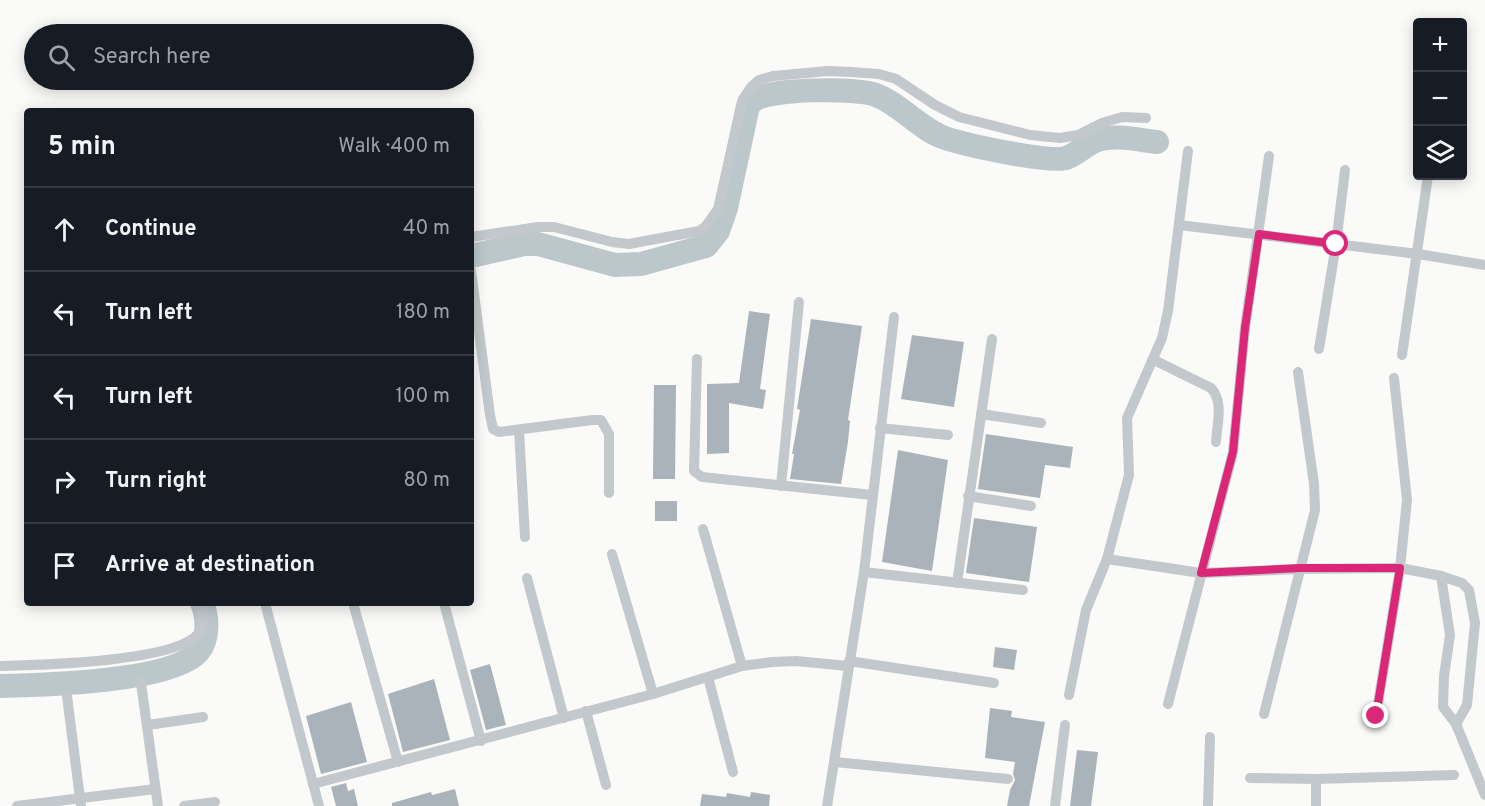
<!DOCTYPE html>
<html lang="en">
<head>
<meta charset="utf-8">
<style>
  body { margin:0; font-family:Overpass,sans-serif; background:#20242c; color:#f1f3f6 }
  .controls { position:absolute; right:18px; top:18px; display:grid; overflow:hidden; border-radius:6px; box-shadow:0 3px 15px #0003 }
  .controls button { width:54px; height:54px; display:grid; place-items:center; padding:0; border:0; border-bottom:2px solid #363941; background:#171b24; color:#f1f3f6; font:30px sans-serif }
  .stop { position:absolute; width:18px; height:18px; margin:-14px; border:4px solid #db2777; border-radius:50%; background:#fff }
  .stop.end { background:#db2777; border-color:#fff; box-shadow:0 2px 6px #0008 }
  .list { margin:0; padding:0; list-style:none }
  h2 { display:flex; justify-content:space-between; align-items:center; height:78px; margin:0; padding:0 24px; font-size:26px }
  h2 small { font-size:20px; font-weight:400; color:#9ea1a6 }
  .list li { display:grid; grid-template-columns:39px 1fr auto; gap:18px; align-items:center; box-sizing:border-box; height:84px; padding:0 24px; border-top:2px solid #363941 }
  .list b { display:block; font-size:22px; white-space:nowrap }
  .list em { font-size:20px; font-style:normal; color:#9ea1a6 }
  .icon { flex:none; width:33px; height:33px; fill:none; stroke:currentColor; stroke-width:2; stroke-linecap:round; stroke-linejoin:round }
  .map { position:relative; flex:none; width:1485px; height:806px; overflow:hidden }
  .search { position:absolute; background:#171b24; box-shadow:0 3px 15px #0003; left:24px; top:24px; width:450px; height:66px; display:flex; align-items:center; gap:15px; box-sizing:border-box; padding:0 21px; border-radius:33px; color:#9ea1a6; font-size:22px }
  .panel { position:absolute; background:#171b24; box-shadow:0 3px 15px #0003; left:24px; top:108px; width:450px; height:498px; border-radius:6px }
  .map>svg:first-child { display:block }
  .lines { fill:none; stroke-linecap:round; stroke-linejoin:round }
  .river { stroke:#bbc7cb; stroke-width:24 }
  .building { fill:#aab3b9 }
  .street { stroke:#c3c8cc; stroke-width:10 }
  .route { stroke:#db2777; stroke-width:8 }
</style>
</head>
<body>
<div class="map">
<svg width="1485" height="806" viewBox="0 0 1485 806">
  <rect width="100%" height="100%" fill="#fafaf8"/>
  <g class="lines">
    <g class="river">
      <path d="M471,256L524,244H538L615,265L641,264L706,246L718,231L726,208L748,106C750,104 752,101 754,100C771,88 857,88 876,95C902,105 919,129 945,138C966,145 1048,163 1066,158C1078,154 1087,143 1098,140C1115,134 1139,140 1157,142"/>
      <path d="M0,686C42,685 171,682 198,652C209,639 208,617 202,603"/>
    </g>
  </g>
  <g class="building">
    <path d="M749,311L770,314L760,389L766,390L763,409L729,403V453L707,454V384L739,383Z"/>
    <path d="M811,319L862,326L848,420L850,421L848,442L841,484L790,479L794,454H792L800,410L797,409Z"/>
    <path d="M912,335L964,342L954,407L901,399Z"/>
    <path d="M654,385H676L675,479H653Z"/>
    <path d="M986,434L1073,447L1070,468L1045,465L1040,498L978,489Z"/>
    <path d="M898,450L948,460L932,571L882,562Z"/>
    <rect x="655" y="501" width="22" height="20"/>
    <path d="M974,518L1037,527L1029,582L966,573Z"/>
    <path d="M995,647L1017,650L1014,670L993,667Z"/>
    <path d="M490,664L506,725L486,730L470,670Z"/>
    <path d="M434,679L450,740L403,752L388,694Z"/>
    <path d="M351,702L367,762L321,774L306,716Z"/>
    <path d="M990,708L1012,711L1011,717L1045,722L1029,806H1007L1010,790L1015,780L1013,774L1015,762L985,758Z"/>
    <path d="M1077,750L1098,752L1091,806H1070Z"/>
    <path d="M346,783L348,791L354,789L358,806H336L331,787Z"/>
    <path d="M455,789L459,806H392V803L431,792L432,795Z"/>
    <path d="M751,792L770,795L769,806H700L702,794L726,797L727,793L750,797Z"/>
  </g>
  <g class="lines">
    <g class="street">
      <path d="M1179,225L1418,254L1485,265"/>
      <path d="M471,237L538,227H554L612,242L629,244L699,231L706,226L718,209L743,99L751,87L759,80L773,76L828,71L851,72L879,74L896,79L935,105L959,117L1030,135L1060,138L1078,135L1102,123L1122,117L1146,118"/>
      <path d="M471,271L490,415L493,429L499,432L592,420H601L609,434V493"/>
      <path d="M1319,349L1336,244L1345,170"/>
      <path d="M1402,355L1428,176"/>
      <path d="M697,359L694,471L702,477L872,495"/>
      <path d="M1154,360L1211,388C1224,402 1217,424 1216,442"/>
      <path d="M981,414L1041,423"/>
      <path d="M880,428L948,435"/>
      <path d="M519,430L525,537"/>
      <path d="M781,486L799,302"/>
      <path d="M968,496L1031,506"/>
      <path d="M703,529L742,666"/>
      <path d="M612,554L653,694"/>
      <path d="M1107,559L1201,573L1300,569L1400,568L1441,576L1462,583L1469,590L1475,623L1467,705L1456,724"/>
      <path d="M864,572L1023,590"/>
      <path d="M1441,576L1450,635L1444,676L1443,707L1456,724L1485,795"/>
      <path d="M527,578L564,718"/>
      <path d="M957,583L992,339"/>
      <path d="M265,603L319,806"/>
      <path d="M353,603L398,762"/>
      <path d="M444,603L481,741"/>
      <path d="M849,661L994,683"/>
      <path d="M0,666C39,665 174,662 198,634C206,625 204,613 201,603"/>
      <path d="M708,677L733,772"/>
      <path d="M141,683L158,806"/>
      <path d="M1069,695L1086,610L1107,559L1129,475L1127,418L1162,338L1168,311L1188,151"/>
      <path d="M67,696L81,806"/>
      <path d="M1168,704L1233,452L1245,328L1269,156"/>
      <path d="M586,711L606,785"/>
      <path d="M1264,714L1315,510L1314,484L1298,372"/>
      <path d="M1376,716L1400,568L1407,500L1394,378"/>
      <path d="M148,725L203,717"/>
      <path d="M835,762L1008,779"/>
      <path d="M1250,778L1316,779L1454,775"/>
      <path d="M313,784L653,694L742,666L772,662L796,661L848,666"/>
      <path d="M17,806L155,789"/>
      <path d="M184,806L215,802"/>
      <path d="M827,806L864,572L894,317"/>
      <path d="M1055,806L1065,725"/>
      <path d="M1208,806L1210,737"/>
      <path d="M1316,806V779"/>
    </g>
  </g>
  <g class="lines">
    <path class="route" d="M1336,244L1259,234L1245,328L1233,452L1201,573L1300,568H1400L1376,716"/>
  </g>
</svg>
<div class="controls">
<button>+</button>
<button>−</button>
<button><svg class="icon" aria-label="layers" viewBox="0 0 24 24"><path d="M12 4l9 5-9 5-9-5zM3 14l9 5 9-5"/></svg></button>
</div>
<div class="stop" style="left:1336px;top:244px"></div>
<div class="stop end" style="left:1376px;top:716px"></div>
<div class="search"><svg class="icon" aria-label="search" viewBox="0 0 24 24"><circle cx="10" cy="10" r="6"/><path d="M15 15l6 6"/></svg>Search here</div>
<section class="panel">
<h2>5 min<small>Walk · 400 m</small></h2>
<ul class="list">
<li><svg class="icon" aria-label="ahead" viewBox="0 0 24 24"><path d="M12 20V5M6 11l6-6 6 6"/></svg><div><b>Continue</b></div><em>40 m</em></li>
<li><svg class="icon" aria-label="left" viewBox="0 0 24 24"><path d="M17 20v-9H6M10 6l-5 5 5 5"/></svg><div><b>Turn left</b></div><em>180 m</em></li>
<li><svg class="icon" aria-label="left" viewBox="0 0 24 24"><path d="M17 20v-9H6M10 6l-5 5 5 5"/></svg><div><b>Turn left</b></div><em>100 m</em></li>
<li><svg class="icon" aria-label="right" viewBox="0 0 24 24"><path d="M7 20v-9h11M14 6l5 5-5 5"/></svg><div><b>Turn right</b></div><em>80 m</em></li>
<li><svg class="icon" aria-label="arrive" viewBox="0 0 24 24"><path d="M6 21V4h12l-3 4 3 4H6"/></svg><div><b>Arrive at destination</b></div></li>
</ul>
</section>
</div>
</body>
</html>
